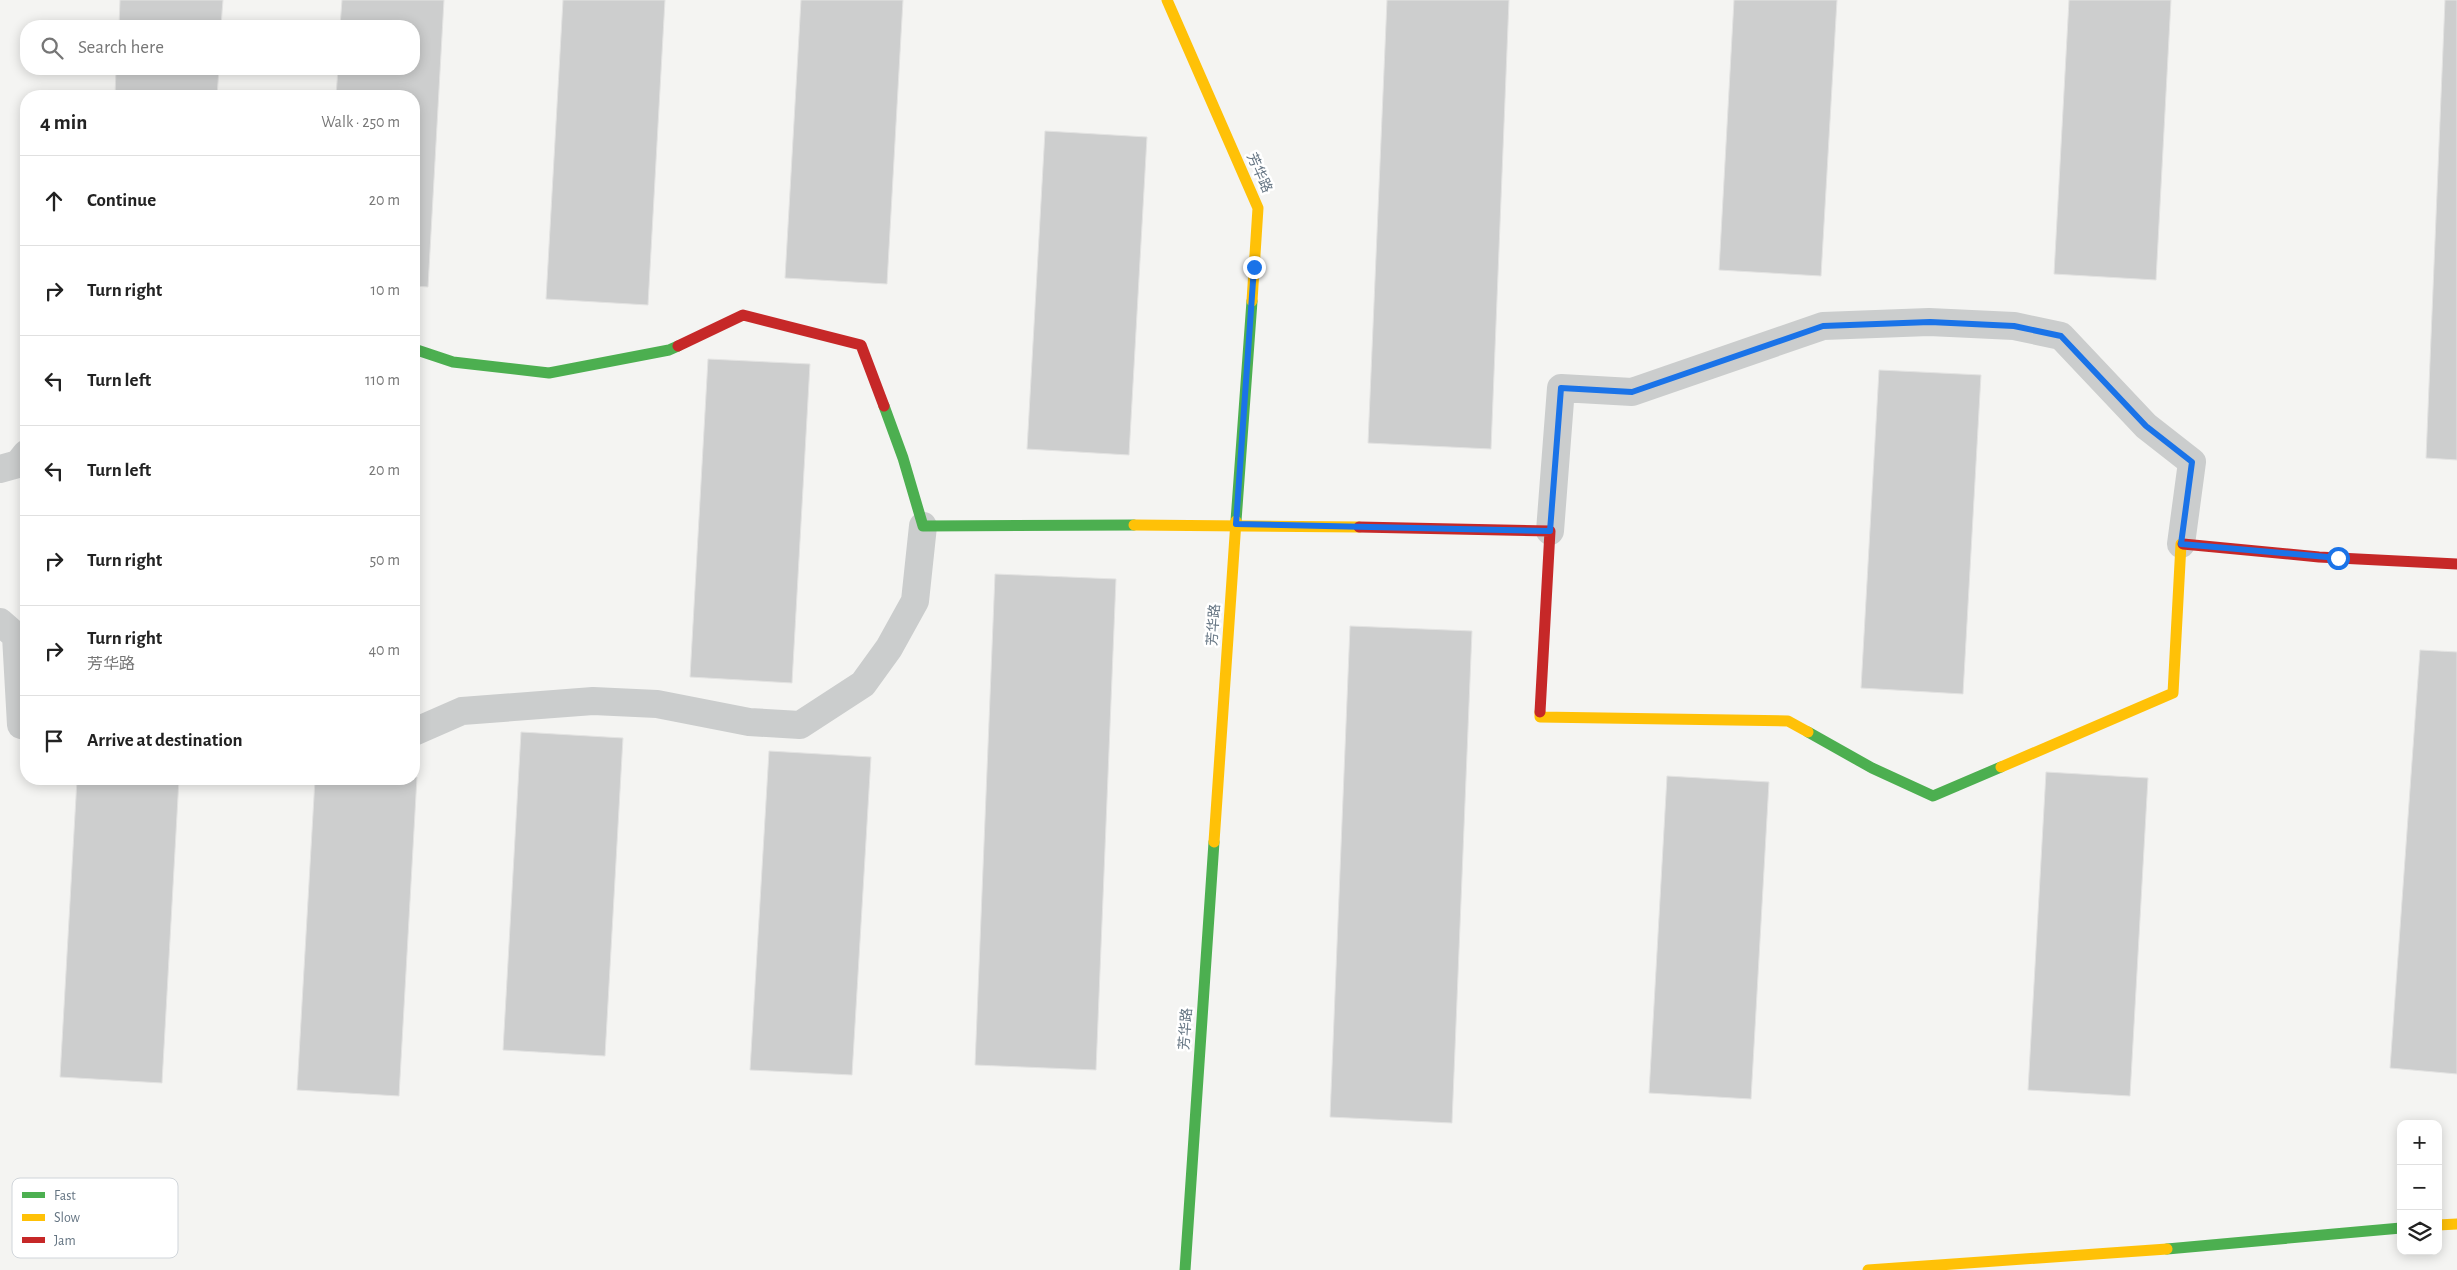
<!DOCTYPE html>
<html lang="en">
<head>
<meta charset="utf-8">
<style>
  body { margin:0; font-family:"Alegreya Sans","Noto Sans SC",sans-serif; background:#f6f6f6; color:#222 }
  .controls { position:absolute; right:15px; bottom:15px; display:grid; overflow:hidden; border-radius:10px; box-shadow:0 2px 12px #0003 }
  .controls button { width:45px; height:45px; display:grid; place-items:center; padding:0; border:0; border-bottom:1px solid #e0e0e0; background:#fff; color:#222; font:25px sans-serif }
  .stop { position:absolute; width:15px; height:15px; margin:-11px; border:4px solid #1a73e8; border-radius:50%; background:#fff }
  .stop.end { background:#1a73e8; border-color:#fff; box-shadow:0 1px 5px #0008 }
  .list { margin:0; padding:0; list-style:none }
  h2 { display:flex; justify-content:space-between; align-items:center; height:65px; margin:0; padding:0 20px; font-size:21px }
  h2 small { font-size:16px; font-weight:400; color:#767676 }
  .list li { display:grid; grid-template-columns:32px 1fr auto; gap:15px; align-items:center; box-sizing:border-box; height:90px; padding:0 20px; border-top:1px solid #e0e0e0 }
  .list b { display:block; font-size:19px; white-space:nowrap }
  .list p { margin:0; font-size:16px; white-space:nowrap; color:#767676 }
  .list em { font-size:16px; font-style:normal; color:#767676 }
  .icon { flex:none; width:28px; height:28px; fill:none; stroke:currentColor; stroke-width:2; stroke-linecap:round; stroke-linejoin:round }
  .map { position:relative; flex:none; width:2457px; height:1270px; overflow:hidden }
  .search { position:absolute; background:#fff; box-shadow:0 2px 12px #0003; left:20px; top:20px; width:400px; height:55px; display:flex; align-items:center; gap:12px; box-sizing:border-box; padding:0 18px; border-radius:20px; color:#767676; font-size:19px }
  .panel { position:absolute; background:#fff; box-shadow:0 2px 12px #0003; left:20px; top:90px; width:400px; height:695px; border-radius:20px }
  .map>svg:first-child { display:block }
  .building { fill:#cdcece; stroke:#e3e3e2 }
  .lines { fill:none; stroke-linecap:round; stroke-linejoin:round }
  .street { stroke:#cbcdcd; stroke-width:28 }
  .fast { stroke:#4caf50; stroke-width:11 }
  .slow { stroke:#ffc107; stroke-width:11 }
  .jam { stroke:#c62828; stroke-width:11 }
  .route { stroke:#1a73e8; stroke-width:6 }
  .labels { text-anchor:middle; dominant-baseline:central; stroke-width:5; stroke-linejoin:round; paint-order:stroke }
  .street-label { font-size:14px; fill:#647482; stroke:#fff }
  .key { fill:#fff; stroke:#d0d5da; stroke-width:1 }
  .key-label { font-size:14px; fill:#647482 }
</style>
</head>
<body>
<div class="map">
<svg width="2457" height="1270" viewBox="0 0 2457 1270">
  <rect width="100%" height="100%" fill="#f4f4f2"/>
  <g class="building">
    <path d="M120,0H223L221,26H119Z"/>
    <path d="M342,0H444L428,287L414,286V96H336L338,69H414V26H340Z"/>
    <path d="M563,0H665L648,305L546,299Z"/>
    <path d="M801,0H903L887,284L785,278Z"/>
    <path d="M1387,0H1509L1491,449L1368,443Z"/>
    <path d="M1734,0H1837L1821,276L1719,270Z"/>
    <path d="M2069,0H2171L2156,280L2054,274Z"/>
    <path d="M2445,0H2457V460L2426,458Z"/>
    <path d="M116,69H219L217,96H115Z"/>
    <path d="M1045,131L1147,137L1129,455L1027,449Z"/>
    <path d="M708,359L810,364L792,683L690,677Z"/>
    <path d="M1879,370L1981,375L1963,694L1861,688Z"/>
    <path d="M995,574L1116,579L1096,1070L975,1065Z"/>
    <path d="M1350,626L1472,631L1452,1123L1330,1117Z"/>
    <path d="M2420,650L2457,652V1074L2390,1068Z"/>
    <path d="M521,732L623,738L605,1056L503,1050Z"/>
    <path d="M769,751L871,757L852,1075L750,1070Z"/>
    <path d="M2046,772L2148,778L2130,1096L2028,1090Z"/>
    <path d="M1667,776L1769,782L1751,1099L1649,1093Z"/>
    <path d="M414,777H417L399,1096L297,1090L315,779Z"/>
    <path d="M77,779H179L162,1083L60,1077Z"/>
  </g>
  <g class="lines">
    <g class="street">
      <path d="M0,469L18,464L26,454"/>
      <path d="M1550,531L1561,388L1632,392L1823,326L1929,322L2014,326L2061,336L2146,426L2192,462L2181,544"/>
      <path d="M0,622L16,636L21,725L26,726"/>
      <path d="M414,732L462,711L593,701L657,704L749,722L800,725L863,684L889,648L915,601L923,526"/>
    </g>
    <g class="fast">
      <path d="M414,349L453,362L549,373L669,350L678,346"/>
      <path d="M884,406L903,458L923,526L1134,525"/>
      <path d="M1236,521L1252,301"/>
      <path d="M1808,732L1872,768L1933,796L2001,767"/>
      <path d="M2167,1249L2401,1228"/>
      <path d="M1185,1270L1214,842"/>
    </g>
    <g class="slow">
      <path d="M1167,0L1258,208L1252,301"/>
      <path d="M1134,525L1359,527"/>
      <path d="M1540,712V717L1788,721L1808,732"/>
      <path d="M2001,767L2173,693L2181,544H2183"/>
      <path d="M1214,842L1236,521"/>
      <path d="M2438,1225L2457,1224"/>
      <path d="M1868,1270L2167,1249"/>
    </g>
    <g class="jam">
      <path d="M678,346L743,315L861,345L884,406"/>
      <path d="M1359,527L1550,531L1540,712"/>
      <path d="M2183,544L2319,557L2457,564"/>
    </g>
  </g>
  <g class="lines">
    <path class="route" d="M1254,267L1236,524L1550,531L1561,388L1632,392L1823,326L1930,322L2014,326L2061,336L2146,426L2192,462L2181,544L2338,558"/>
  </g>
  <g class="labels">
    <g class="street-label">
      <text transform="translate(1259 173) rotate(66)">芳华路</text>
      <text transform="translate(1214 625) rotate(-86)">芳华路</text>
      <text transform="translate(1186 1029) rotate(-86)">芳华路</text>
    </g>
  </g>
  <rect x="12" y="1178" width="166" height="80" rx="8" class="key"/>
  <rect x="22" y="1192" width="23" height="6" fill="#4caf50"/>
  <rect x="22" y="1214" width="23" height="7" fill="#ffc107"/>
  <rect x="22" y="1237" width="23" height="6" fill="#c62828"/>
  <g class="key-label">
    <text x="54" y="1200">Fast</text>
    <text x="54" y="1222">Slow</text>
    <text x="54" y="1245">Jam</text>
  </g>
</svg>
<div class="controls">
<button>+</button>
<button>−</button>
<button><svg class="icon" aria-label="layers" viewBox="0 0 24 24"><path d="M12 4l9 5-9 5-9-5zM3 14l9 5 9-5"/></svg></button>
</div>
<div class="stop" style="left:2338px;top:558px"></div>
<div class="stop end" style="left:1254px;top:267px"></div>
<div class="search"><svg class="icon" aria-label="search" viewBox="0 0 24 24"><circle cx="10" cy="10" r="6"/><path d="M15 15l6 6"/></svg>Search here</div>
<section class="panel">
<h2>4 min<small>Walk · 250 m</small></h2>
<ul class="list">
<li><svg class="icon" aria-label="ahead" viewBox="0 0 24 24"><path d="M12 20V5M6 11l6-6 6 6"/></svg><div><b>Continue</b></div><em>20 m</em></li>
<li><svg class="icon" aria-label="right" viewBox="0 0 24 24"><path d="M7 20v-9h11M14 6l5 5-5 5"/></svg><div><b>Turn right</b></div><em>10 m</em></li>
<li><svg class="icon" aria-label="left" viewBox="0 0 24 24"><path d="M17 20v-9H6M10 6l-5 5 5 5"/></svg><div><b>Turn left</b></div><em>110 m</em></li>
<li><svg class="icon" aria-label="left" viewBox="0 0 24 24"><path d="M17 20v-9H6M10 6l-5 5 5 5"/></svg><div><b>Turn left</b></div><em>20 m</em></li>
<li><svg class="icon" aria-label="right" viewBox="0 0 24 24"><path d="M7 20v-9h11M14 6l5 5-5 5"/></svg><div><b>Turn right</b></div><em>50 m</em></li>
<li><svg class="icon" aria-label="right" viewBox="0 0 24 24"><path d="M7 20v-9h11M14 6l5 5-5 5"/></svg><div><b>Turn right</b><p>芳华路</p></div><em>40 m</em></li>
<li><svg class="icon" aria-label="arrive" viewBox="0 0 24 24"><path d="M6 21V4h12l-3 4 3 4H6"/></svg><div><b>Arrive at destination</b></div></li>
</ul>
</section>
</div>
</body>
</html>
